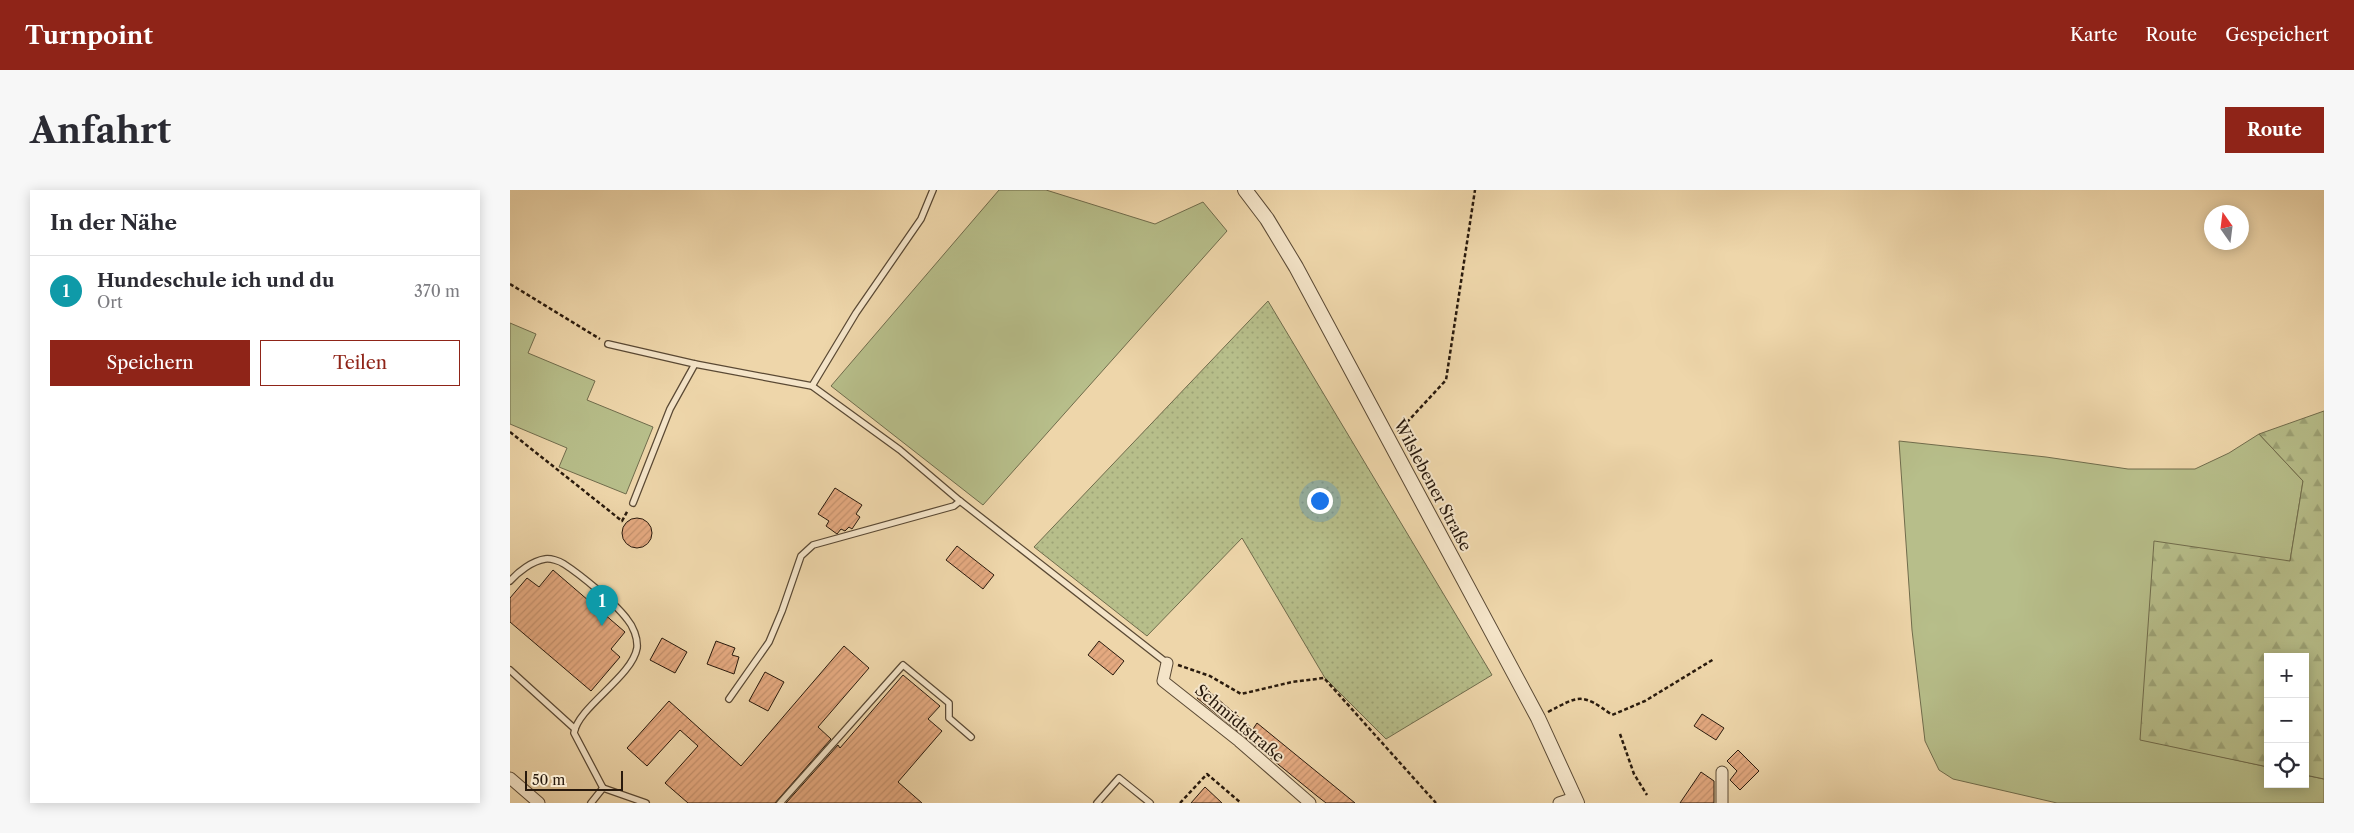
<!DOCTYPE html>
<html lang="de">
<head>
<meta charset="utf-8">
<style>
  body { margin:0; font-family:"Libre Caslon Text",serif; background:#f7f7f7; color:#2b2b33 }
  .controls { position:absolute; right:15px; bottom:15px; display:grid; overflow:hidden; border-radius:0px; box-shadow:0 2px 12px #0003 }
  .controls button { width:45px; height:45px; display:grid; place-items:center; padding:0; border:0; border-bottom:1px solid #e1e1e2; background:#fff; color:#2b2b33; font:25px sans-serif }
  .compass { position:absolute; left:1694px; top:15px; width:45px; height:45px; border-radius:50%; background:#fff; box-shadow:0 2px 12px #0003; rotate:346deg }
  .scale { position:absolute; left:15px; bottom:12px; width:98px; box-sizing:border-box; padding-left:5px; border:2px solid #291a0d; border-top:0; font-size:14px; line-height:18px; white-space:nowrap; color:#291a0d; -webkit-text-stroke:4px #f4e4c8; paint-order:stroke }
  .you { position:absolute; left:809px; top:310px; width:18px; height:18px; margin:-12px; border:4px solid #fff; border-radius:50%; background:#1a73e8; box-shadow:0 0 0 8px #1a73e833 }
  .badge { display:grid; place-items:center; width:32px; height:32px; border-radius:50%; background:#8f2418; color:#fff; font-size:16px; font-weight:700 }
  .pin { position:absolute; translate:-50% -41px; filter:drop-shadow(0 1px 2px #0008) }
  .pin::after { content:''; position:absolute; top:26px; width:18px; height:15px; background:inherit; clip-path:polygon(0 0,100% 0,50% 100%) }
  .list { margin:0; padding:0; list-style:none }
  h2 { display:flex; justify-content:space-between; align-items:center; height:65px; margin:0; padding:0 20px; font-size:21px }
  h2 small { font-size:16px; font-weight:400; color:#7c7c81 }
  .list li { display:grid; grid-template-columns:32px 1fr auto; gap:15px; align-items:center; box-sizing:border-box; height:70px; padding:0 20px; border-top:1px solid #e1e1e2 }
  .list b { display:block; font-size:19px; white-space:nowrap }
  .list p { margin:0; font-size:16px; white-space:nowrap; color:#7c7c81 }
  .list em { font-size:16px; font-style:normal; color:#7c7c81 }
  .actions { display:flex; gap:10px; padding:15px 20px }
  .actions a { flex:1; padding:11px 0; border:1px solid #8f2418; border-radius:0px; text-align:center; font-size:18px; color:#8f2418 }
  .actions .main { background:#8f2418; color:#fff }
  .icon { flex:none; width:28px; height:28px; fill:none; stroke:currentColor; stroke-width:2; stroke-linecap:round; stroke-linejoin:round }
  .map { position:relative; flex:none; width:1814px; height:613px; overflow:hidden; border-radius:0px }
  header { display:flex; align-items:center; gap:30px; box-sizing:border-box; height:70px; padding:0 25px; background:#8f2418; color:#fff }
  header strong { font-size:24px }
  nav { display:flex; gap:28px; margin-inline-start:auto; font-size:18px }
  .intro { display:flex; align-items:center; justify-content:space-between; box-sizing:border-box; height:120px; padding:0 30px }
  h1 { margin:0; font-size:35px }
  .button { padding:12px 22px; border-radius:0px; background:#8f2418; color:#fff; font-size:18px; font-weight:700 }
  main { display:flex; gap:30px; padding:0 30px }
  aside { flex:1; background:#fff; border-radius:0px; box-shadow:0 2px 12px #0003 }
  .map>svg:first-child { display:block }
  .grass { fill:#b7be8a; stroke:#706c4c }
  .forest { fill:url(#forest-firs); stroke:#706c4c }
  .garden { fill:url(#garden-dots); stroke:#706c4c }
  .building { fill:url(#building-hatch); stroke:#291a0d }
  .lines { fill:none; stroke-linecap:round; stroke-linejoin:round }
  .service-casing { stroke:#5a4934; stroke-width:8 }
  .minor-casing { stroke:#5a4934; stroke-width:13 }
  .tertiary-casing { stroke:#5a4934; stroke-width:16 }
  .path { stroke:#291a0d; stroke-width:2.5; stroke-dasharray:4 2.5; stroke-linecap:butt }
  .service { stroke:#f4e4c8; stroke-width:5.5 }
  .minor { stroke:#f4e4c8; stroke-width:11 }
  .tertiary { stroke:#f4e4c8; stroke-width:14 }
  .labels { text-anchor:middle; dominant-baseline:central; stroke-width:4; stroke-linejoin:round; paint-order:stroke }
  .street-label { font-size:16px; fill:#291a0d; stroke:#f4e4c8 }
</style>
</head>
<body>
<header>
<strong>Turnpoint</strong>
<nav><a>Karte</a><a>Route</a><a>Gespeichert</a></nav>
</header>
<div class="intro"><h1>Anfahrt</h1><a class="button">Route</a></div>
<main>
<aside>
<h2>In der Nähe<small></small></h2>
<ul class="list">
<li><span class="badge" style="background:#0f9aa8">1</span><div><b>Hundeschule ich und du</b><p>Ort</p></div><em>370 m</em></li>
</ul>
<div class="actions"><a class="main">Speichern</a><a>Teilen</a></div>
</aside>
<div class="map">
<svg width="1814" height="613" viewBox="0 0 1814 613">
  <defs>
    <pattern id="forest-firs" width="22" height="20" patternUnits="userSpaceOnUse" patternTransform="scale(1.25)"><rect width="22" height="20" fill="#b7be8a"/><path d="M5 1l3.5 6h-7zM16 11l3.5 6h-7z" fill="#9da376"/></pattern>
    <pattern id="garden-dots" width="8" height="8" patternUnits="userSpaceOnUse" patternTransform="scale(1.25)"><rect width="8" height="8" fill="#b7be8a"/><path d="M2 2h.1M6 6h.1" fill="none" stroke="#9da376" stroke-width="1.8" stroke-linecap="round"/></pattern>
    <pattern id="building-hatch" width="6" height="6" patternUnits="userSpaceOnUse" patternTransform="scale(1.25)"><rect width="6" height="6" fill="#e4a980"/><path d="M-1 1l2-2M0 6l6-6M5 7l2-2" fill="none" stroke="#c4916d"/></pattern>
  </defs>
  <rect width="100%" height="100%" fill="#eed6aa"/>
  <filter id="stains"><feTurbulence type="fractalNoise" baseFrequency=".004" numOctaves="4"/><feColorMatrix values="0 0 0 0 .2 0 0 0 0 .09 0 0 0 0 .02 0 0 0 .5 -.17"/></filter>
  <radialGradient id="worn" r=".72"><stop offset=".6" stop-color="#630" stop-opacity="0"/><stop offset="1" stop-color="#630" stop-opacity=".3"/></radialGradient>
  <g class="grass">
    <path d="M489,0H536L645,34L693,12L717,41L473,315L321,196Z"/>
    <path d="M0,133L26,144L18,163L85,191L77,210L143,237L116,304L49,277L57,258L0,234Z"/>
    <path d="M1749,244L1793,291L1780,371L1630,549L1758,577V594H1795V585L1814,589V613H1547L1443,589L1429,580L1415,551L1402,440L1389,251L1536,267L1618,279H1685L1719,263Z"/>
  </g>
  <path class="forest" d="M1814,221V589L1795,585V467H1758V577L1630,550L1644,351L1780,371L1793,291L1749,244Z"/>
  <path class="garden" d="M758,111L982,485L876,549L815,488L732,348L637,446L524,357Z"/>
  <g class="building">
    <path d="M325,298L352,315L346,324L350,327L342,339L339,337L335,341L331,339L327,344L316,336L319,331L308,324Z"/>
    <circle cx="127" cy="343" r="15"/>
    <path d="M447,356L484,385L473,399L436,370Z"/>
    <path d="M43,380L115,442L101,459L110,467L81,501L0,432V408L17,388L29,397Z"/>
    <path d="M152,448L177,462L165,483L140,470Z"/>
    <path d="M206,451L225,458L222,465L229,467L224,484L197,474Z"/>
    <path d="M589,451L614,471L603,485L578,465Z"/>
    <path d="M334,456L359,478L308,537L321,549L265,613H178L155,593L188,556L170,540L137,576L117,558L159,511L231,576Z"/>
    <path d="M255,482L274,492L258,521L239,511Z"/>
    <path d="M393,485L430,516L418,529L432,541L388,592L412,613H276L328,555L330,558Z"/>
    <path d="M695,498L743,539L747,533L845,613H816L807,606L687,508Z"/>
    <path d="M1192,524L1214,538L1206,550L1184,536Z"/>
    <path d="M1228,560L1249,581L1230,600L1220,590L1227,581L1217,571Z"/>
    <path d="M1191,582L1204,591V613H1170Z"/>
    <path d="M695,597L712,613H681Z"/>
  </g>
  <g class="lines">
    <g class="service-casing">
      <g id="service">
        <path d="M98,154L185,174L302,196L390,260L450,311L657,473"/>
        <path d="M302,196L346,123L411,29L423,0"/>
        <path d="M123,313L160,219L185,174"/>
        <path d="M0,391C8,382 22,371 35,369C40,368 50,371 54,374C71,385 105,413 117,429C123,436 128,448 127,458C122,487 68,517 64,543L93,598"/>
        <path d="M0,480L65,539"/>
        <path d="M219,509L259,452L272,421L291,366L303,355L444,316L450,311"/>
        <path d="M81,613L93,598L136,613"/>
        <path d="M270,613L393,475L439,513V528L461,547"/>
        <path d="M587,613L609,588L640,613"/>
      </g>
    </g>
    <g class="minor-casing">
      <g id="minor">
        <path d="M657,473L653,491L729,551L800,613"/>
        <path d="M0,588L29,613"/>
        <path d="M1049,613L1064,608"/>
        <path d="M1212,613V582"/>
      </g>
    </g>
    <g class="tertiary-casing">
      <path id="tertiary" d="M735,0L757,29L786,77L1028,528L1067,613"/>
    </g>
    <g class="path">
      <path d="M0,94L90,149"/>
      <path d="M0,242L112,331L118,320"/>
      <path d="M888,242L936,190L965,0"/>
      <path d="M668,475L700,486L731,504L782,492L814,488L926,613"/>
      <path d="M1038,522C1070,505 1072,503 1102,525L1135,511L1204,469"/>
      <path d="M1110,544L1124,584L1137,605"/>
      <path d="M670,613L697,584L731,613"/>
    </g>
    <use href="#service" class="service"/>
    <use href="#minor" class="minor"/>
    <use href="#tertiary" class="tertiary"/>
  </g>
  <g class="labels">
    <g class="street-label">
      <text transform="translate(923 295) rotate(62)">Wilslebener Straße</text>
      <text transform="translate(730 533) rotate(40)">Schmidtstraße</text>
    </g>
  </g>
  <rect width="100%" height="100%" filter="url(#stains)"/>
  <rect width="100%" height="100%" fill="url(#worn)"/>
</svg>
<div class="controls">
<button>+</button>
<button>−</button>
<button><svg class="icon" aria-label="locate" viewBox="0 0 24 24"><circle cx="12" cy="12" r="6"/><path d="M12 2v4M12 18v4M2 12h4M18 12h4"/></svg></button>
</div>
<svg class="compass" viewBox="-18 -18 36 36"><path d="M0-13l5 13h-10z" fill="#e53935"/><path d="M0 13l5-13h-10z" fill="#7c7c81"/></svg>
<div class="scale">50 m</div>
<div class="you"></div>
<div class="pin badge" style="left:92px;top:436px;background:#0f9aa8">1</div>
</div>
</main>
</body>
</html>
